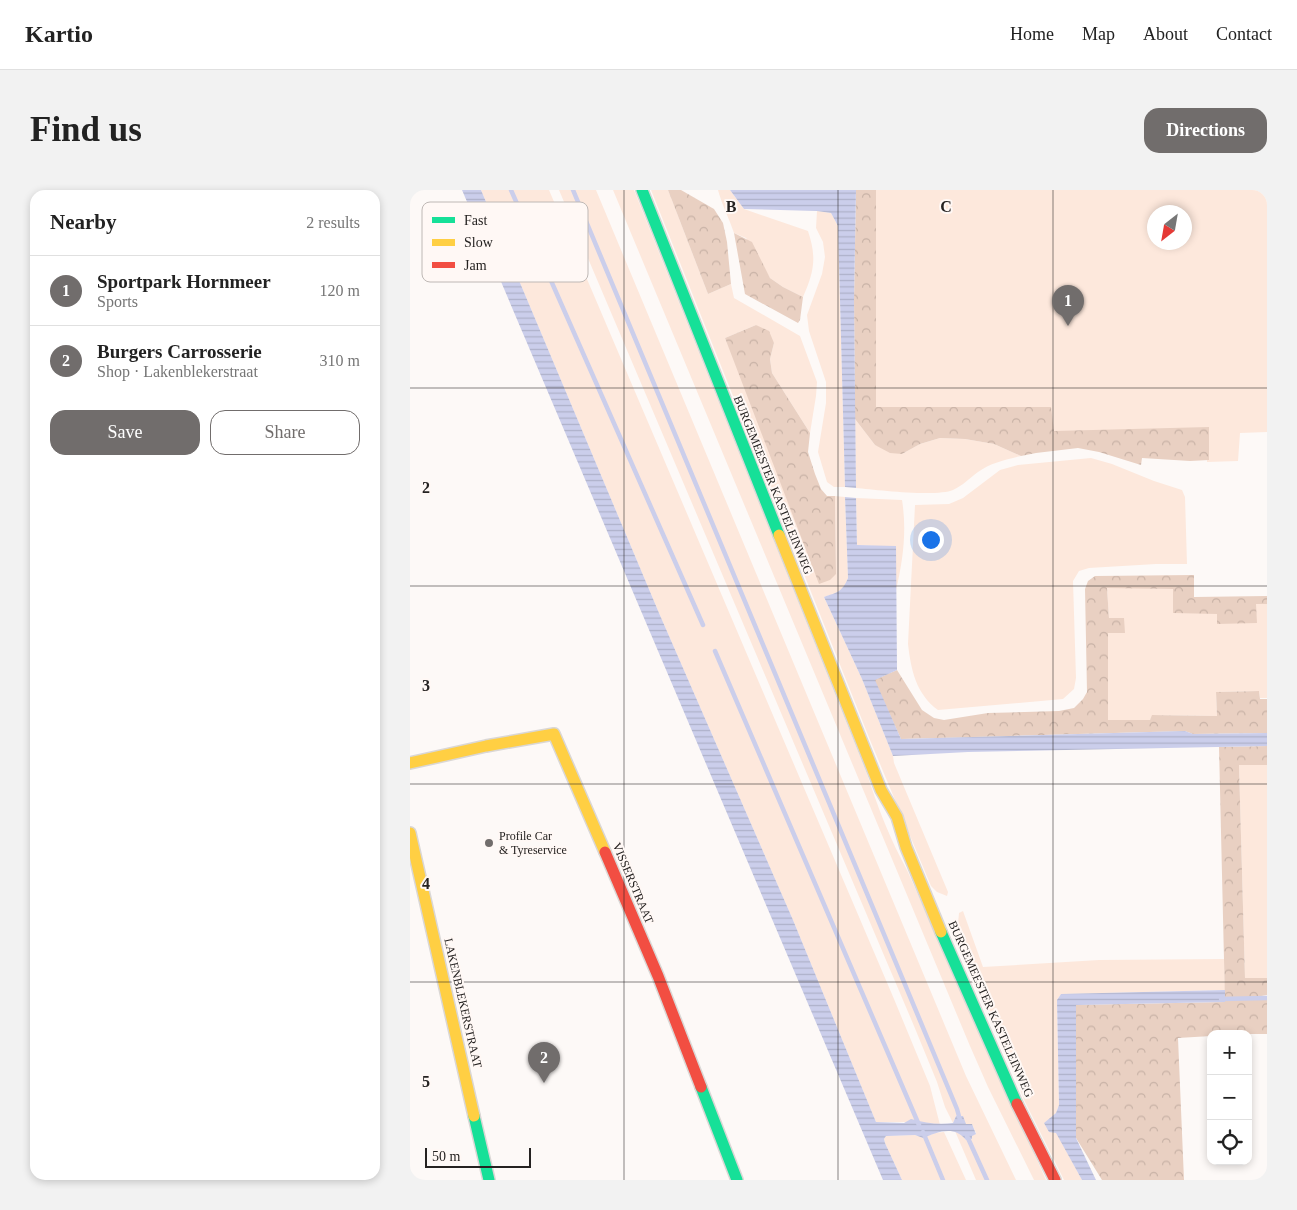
<!DOCTYPE html>
<html lang="en">
<head>
<meta charset="utf-8">
<style>
  body { margin:0; font-family:"Times New Roman",serif; background:#f2f2f2; color:#222 }
  .controls { position:absolute; right:15px; bottom:15px; display:grid; overflow:hidden; border-radius:10px; box-shadow:0 2px 8px #0003 }
  .controls button { width:45px; height:45px; display:grid; place-items:center; padding:0; border:0; border-bottom:1px solid #e0e0e0; background:#fff; color:#222; font:25px sans-serif }
  .compass { position:absolute; left:737px; top:15px; width:45px; height:45px; border-radius:50%; background:#fff; box-shadow:0 2px 8px #0003; rotate:211deg }
  .scale { position:absolute; left:15px; bottom:12px; width:106px; box-sizing:border-box; padding-left:5px; border:2px solid #252221; border-top:0; font-size:14px; line-height:18px; white-space:nowrap; color:#252221; -webkit-text-stroke:4px #fff8f5; paint-order:stroke }
  .you { position:absolute; left:520px; top:349px; width:18px; height:18px; margin:-12px; border:4px solid #fff; border-radius:50%; background:#1a73e8; box-shadow:0 0 0 8px #1a73e833 }
  .badge { display:grid; place-items:center; width:32px; height:32px; border-radius:50%; background:#716d6c; color:#fff; font-size:16px; font-weight:700 }
  .pin { position:absolute; translate:-50% -41px; filter:drop-shadow(0 1px 2px #0008) }
  .pin::after { content:''; position:absolute; top:26px; width:18px; height:15px; background:inherit; clip-path:polygon(0 0,100% 0,50% 100%) }
  .list { margin:0; padding:0; list-style:none }
  h2 { display:flex; justify-content:space-between; align-items:center; height:65px; margin:0; padding:0 20px; font-size:21px }
  h2 small { font-size:16px; font-weight:400; color:#767676 }
  .list li { display:grid; grid-template-columns:32px 1fr auto; gap:15px; align-items:center; box-sizing:border-box; height:70px; padding:0 20px; border-top:1px solid #e0e0e0 }
  .list b { display:block; font-size:19px; white-space:nowrap }
  .list p { margin:0; font-size:16px; white-space:nowrap; color:#767676 }
  .list em { font-size:16px; font-style:normal; color:#767676 }
  .actions { display:flex; gap:10px; padding:15px 20px }
  .actions a { flex:1; padding:11px 0; border:1px solid #716d6c; border-radius:15px; text-align:center; font-size:18px; color:#716d6c }
  .actions .main { background:#716d6c; color:#fff }
  .icon { flex:none; width:28px; height:28px; fill:none; stroke:currentColor; stroke-width:2; stroke-linecap:round; stroke-linejoin:round }
  .map { position:relative; flex:none; width:857px; height:990px; overflow:hidden; border-radius:15px }
  header { display:flex; align-items:center; gap:30px; box-sizing:border-box; height:70px; padding:0 25px; background:#fff; border-bottom:1px solid #e0e0e0 }
  header strong { font-size:24px }
  nav { display:flex; gap:28px; margin-inline-start:auto; font-size:18px }
  .intro { display:flex; align-items:center; justify-content:space-between; box-sizing:border-box; height:120px; padding:0 30px }
  h1 { margin:0; font-size:35px }
  .button { padding:12px 22px; border-radius:15px; background:#716d6c; color:#fff; font-size:18px; font-weight:700 }
  main { display:flex; gap:30px; padding:0 30px }
  aside { flex:1; background:#fff; border-radius:15px; box-shadow:0 2px 8px #0003 }
  .map>svg:first-child { display:block }
  .grass { fill:#fde8dc; fill-rule:evenodd }
  .forest { fill:url(#forest-crowns) }
  .water { fill:url(#water-rules) }
  .lines { fill:none; stroke-linecap:round; stroke-linejoin:round }
  .stream { stroke:#cbceeb; stroke-width:4.5 }
  .fast-casing { stroke:#dad7d5; stroke-width:14 }
  .slow-casing { stroke:#dad7d5; stroke-width:14 }
  .jam-casing { stroke:#dad7d5; stroke-width:14 }
  .fast { stroke:#16e098; stroke-width:11 }
  .slow { stroke:#ffcf43; stroke-width:11 }
  .jam { stroke:#f24e42; stroke-width:11 }
  .grid { fill:none; stroke:#252221; stroke-width:1; stroke-opacity:0.55 }
  .poi-dot { fill:#716d6c; stroke:#fff8f5; stroke-width:2 }
  .labels { text-anchor:middle; dominant-baseline:central; stroke-width:4; stroke-linejoin:round; paint-order:stroke }
  .street-label { font-size:12px; fill:#252221; stroke:#fff8f5 }
  .poi-label { font-size:12px; fill:#252221; stroke:#fff8f5; text-anchor:start }
  .key { fill:#fff8f5; stroke:#beb8b5; stroke-width:1 }
  .key-label { font-size:14px; fill:#252221 }
  .grid-label { font-size:16px; text-anchor:middle; font-weight:bold; fill:#252221; stroke:#fff8f5; stroke-width:4; stroke-linejoin:round; paint-order:stroke }
</style>
</head>
<body>
<header>
<strong>Kartio</strong>
<nav><a>Home</a><a>Map</a><a>About</a><a>Contact</a></nav>
</header>
<div class="intro"><h1>Find us</h1><a class="button">Directions</a></div>
<main>
<aside>
<h2>Nearby<small>2 results</small></h2>
<ul class="list">
<li><span class="badge">1</span><div><b>Sportpark Hornmeer</b><p>Sports</p></div><em>120 m</em></li>
<li><span class="badge">2</span><div><b>Burgers Carrosserie</b><p>Shop · Lakenblekerstraat</p></div><em>310 m</em></li>
</ul>
<div class="actions"><a class="main">Save</a><a>Share</a></div>
</aside>
<div class="map">
<svg width="857" height="990" viewBox="0 0 857 990">
  <defs>
    <pattern id="forest-crowns" width="20" height="18" patternUnits="userSpaceOnUse" patternTransform="scale(1.25)"><rect width="20" height="18" fill="#e9d0c2"/><path d="M2 6a3 3 0 1 1 6 0M12 15a3 3 0 1 1 6 0" fill="none" stroke="#c8b2a6"/></pattern>
    <pattern id="water-rules" width="6" height="5" patternUnits="userSpaceOnUse" patternTransform="scale(1.25)"><rect width="6" height="5" fill="#cbceeb"/><path d="M0 2.5h6" fill="none" stroke="#aeb1c9"/></pattern>
  </defs>
  <rect width="100%" height="100%" fill="#fdf9f7"/>
  <g class="grass">
    <path d="M71,0H139L484,809L520,896L530,935L498,932H466L383,730L249,423Z"/>
    <path d="M149,0H186L556,886L606,990H566L545,941L550,943L556,950L566,943L562,934H556L546,926L543,933L535,917L527,892L504,836Z"/>
    <path d="M203,0H224L457,584C468,618 480,649 497,680L636,990H624L578,897L560,856Z"/>
    <path d="M241,0H258L298,104L321,94L324,108L390,146L407,192L406,206L400,243L362,183L360,169L364,153L346,135L315,148L426,384L425,306L435,307L438,388C432,403 428,402 414,407L452,489L483,566L484,573L538,702L537,706L527,702L521,696L460,550Z"/>
    <path d="M308,0H320L334,19L398,41C407,68 404,82 393,107L373,97L360,88L336,48L324,43C319,28 312,15 308,0Z"/>
    <path d="M457,0H857V242L830,243L828,271L797,272V240L644,247L459,220ZM744,22H774V52H744Z"/>
    <path d="M407,21L421,23L428,36L435,297H424L417,292L408,262L416,213V192L399,141L397,125L412,84L415,67L413,52L406,38Z"/>
    <path d="M445,229L465,255L492,264L510,254L530,248L555,249L584,254L611,266C597,269 580,273 568,282C560,288 552,296 543,300C527,307 466,300 446,298Z"/>
    <path d="M681,268L702,274L744,291L772,300L775,307L777,374H746L679,378L669,381L663,391L666,488L664,499L653,509L528,520C506,504 501,480 498,454L505,315L539,314L553,308L590,280L608,275Z"/>
    <path d="M446,308L492,310C497,340 493,371 486,400V357L447,355Z"/>
    <path d="M708,397L763,399L807,424L808,434L846,414H857V508H850L849,501L806,502L807,526L743,525L740,530H697L698,443H715L699,428L697,398Z"/>
    <path d="M829,575H857V788H835Z"/>
    <path d="M553,721L573,777L689,770L814,769L815,800L651,804L647,810L649,915L646,923L635,933L639,942H646L672,990H654L614,910L590,845L547,743L549,723Z"/>
    <path d="M534,942L556,990H492L475,953L474,949L476,946L505,945L513,948L525,943Z"/>
  </g>
  <g class="forest">
    <path d="M258,0H271L304,19L313,33L317,52L321,94L298,104Z"/>
    <path d="M446,0H466V217H641L644,241L799,237V270L780,271L732,268L731,275L689,262L668,258L626,263L611,266L584,254L555,249L530,248L510,254L492,264L480,263L465,255L445,229L444,110Z"/>
    <path d="M324,43L342,52L360,88L373,97L393,107L390,130L388,133L335,104Z"/>
    <path d="M346,135L359,141L364,153L360,169L362,183L400,243L398,262L405,284L411,299L417,306H425L426,384L420,390L409,394L315,148Z"/>
    <path d="M784,385V407L857,406V414H846L847,433L807,434V424L763,423V399L697,398L699,428H714L715,443H698V530H740L742,525L807,526L806,502L849,501L850,509H857V543L783,544L775,541L491,549L464,490L487,480L512,520L524,528L534,530L578,523L649,521L664,518L673,509L677,502L675,399L678,391L685,386Z"/>
    <path d="M857,556V575H829L835,788H857V805L840,808L857,809V844H801V846L768,848L774,990H692L666,948V815L815,812L809,557Z"/>
  </g>
  <g class="water">
    <path d="M52,0H71L249,423L383,730L466,932L494,933L501,929C516,933 528,935 543,933L546,926H553L556,934H562L566,944L562,946V949L556,950C544,935 528,942 513,948L505,945L476,946L474,949L475,953L492,990H473Z"/>
    <path d="M320,0H446L444,110L446,298L435,297L428,36L421,23L407,21L334,19Z"/>
    <path d="M435,307L446,308L447,355L486,356L487,480L465,490L491,549L775,541L783,544L857,543V556L558,562L483,566L452,489L414,407C428,402 432,402 438,388Z"/>
    <path d="M815,800V812L666,815V948L686,990H672L646,943L639,942L634,933L646,923L649,915L647,810L651,804Z"/>
  </g>
  <g class="lines">
    <g class="stream">
      <path d="M101,0L293,435"/>
      <path d="M163,0L547,919L550,930"/>
      <path d="M305,461L509,935"/>
      <path d="M811,809L857,808"/>
      <path d="M513,942L533,990"/>
      <path d="M557,946L577,990"/>
    </g>
    <g class="fast-casing">
      <g id="fast">
        <path d="M232,0L369,345"/>
        <path d="M531,742L607,914"/>
        <path d="M291,897L327,990"/>
        <path d="M64,926L79,990"/>
      </g>
    </g>
    <g class="slow-casing">
      <g id="slow">
        <path d="M369,345L471,600L487,627L496,657L531,742"/>
        <path d="M0,573L76,556L144,544L195,662"/>
        <path d="M0,643L64,926"/>
      </g>
    </g>
    <g class="jam-casing">
      <g id="jam">
        <path d="M195,662L248,786L291,897"/>
        <path d="M607,914L645,990"/>
      </g>
    </g>
    <use href="#fast" class="fast"/>
    <use href="#slow" class="slow"/>
    <use href="#jam" class="jam"/>
  </g>
  <path class="grid" d="M214,0V990M428,0V990M643,0V990M0,198H857M0,396H857M0,594H857M0,792H857"/>
  <circle class="poi-dot" cx="79" cy="653" r="5"/>
  <g class="labels">
    <g class="street-label">
      <text transform="translate(363 295) rotate(68)">BURGEMEESTER KASTELEINWEG</text>
      <text transform="translate(223 693) rotate(67)">VISSERSTRAAT</text>
      <text transform="translate(53 813) rotate(77)">LAKENBLEKERSTRAAT</text>
      <text transform="translate(581 819) rotate(66)">BURGEMEESTER KASTELEINWEG</text>
    </g>
    <g class="poi-label">
      <text x="89" y="646">Profile Car<tspan x="89" dy="14">&amp; Tyreservice</tspan></text>
    </g>
  </g>
  <rect x="12" y="12" width="166" height="80" rx="8" class="key"/>
  <rect x="22" y="27" width="23" height="6" fill="#16e098"/>
  <rect x="22" y="49" width="23" height="7" fill="#ffcf43"/>
  <rect x="22" y="72" width="23" height="6" fill="#f24e42"/>
  <g class="key-label">
    <text x="54" y="35">Fast</text>
    <text x="54" y="57">Slow</text>
    <text x="54" y="80">Jam</text>
  </g>
  <g class="grid-label">
    <text x="321" y="22">B</text>
    <text x="536" y="22">C</text>
    <text x="16" y="303">2</text>
    <text x="16" y="501">3</text>
    <text x="16" y="699">4</text>
    <text x="16" y="897">5</text>
  </g>
</svg>
<div class="controls">
<button>+</button>
<button>−</button>
<button><svg class="icon" aria-label="locate" viewBox="0 0 24 24"><circle cx="12" cy="12" r="6"/><path d="M12 2v4M12 18v4M2 12h4M18 12h4"/></svg></button>
</div>
<svg class="compass" viewBox="-18 -18 36 36"><path d="M0-13l5 13h-10z" fill="#e53935"/><path d="M0 13l5-13h-10z" fill="#767676"/></svg>
<div class="scale">50 m</div>
<div class="you"></div>
<div class="pin badge" style="left:658px;top:136px">1</div>
<div class="pin badge" style="left:134px;top:893px">2</div>
</div>
</main>
</body>
</html>
